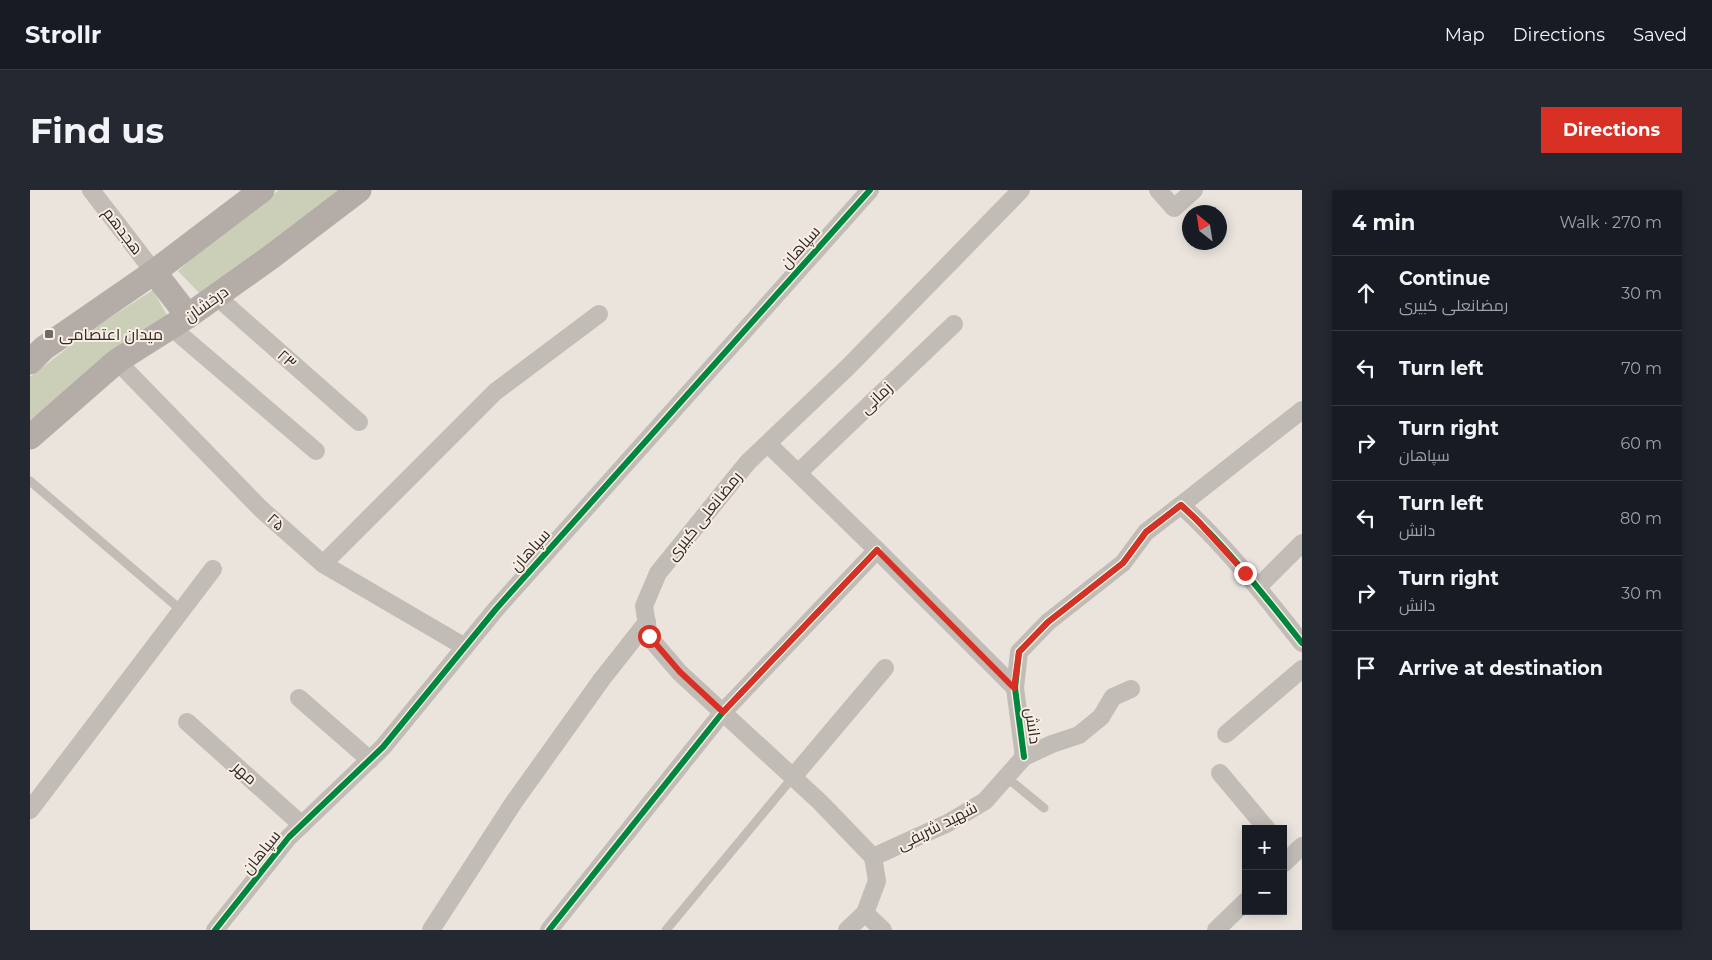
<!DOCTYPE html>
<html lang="en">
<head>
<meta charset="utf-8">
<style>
  body { margin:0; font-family:Montserrat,Cairo,sans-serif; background:#242831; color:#f1f3f6 }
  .controls { position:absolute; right:15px; bottom:15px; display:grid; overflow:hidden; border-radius:0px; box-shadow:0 2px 12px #0003 }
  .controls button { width:45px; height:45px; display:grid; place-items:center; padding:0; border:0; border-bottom:1px solid #363941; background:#171b24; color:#f1f3f6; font:25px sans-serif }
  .compass { position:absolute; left:1152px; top:15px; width:45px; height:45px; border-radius:50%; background:#171b24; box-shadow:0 2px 12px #0003; rotate:330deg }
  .stop { position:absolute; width:15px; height:15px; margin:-11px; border:4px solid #d93025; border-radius:50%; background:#fff }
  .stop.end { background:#d93025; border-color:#fff; box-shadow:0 1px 5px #0008 }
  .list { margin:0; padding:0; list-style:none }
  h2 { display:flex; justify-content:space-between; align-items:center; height:65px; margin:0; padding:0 20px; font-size:21px }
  h2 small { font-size:16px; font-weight:400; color:#9ea1a6 }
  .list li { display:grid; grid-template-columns:32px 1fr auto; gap:15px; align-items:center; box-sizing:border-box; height:75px; padding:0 20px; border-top:1px solid #363941 }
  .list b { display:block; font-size:19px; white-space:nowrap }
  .list p { margin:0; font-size:16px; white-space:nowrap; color:#9ea1a6 }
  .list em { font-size:16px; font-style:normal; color:#9ea1a6 }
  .icon { flex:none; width:28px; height:28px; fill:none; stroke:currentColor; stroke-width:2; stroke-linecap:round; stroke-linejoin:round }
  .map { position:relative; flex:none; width:1272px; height:740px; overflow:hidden; border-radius:0px }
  header { display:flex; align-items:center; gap:30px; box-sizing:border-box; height:70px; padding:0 25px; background:#171b24; border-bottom:1px solid #363941 }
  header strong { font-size:24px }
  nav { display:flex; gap:28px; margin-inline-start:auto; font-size:18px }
  .intro { display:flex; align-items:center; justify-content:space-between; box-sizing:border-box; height:120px; padding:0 30px }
  h1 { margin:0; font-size:35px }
  .button { padding:12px 22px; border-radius:0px; background:#d93025; color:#fff; font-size:18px; font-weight:700 }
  main { display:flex; gap:30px; padding:0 30px }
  aside { flex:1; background:#171b24; border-radius:0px; box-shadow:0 2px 12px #0003 }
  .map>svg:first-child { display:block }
  .green { fill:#cbcfb8 }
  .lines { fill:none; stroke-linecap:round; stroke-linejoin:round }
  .lane { stroke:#c2bcb7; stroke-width:9 }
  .street { stroke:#c2bcb7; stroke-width:18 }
  .secondary { stroke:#b3aca7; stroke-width:25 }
  .cycleway-casing { stroke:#f8eee4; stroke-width:9 }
  .cycleway { stroke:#00873e; stroke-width:6 }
  .route { stroke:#d93025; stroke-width:6 }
  .poi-dot { fill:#726a66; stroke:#f8eee4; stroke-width:2 }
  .labels { text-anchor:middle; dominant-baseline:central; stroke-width:4; stroke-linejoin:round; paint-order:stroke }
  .street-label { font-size:16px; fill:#322926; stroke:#f8eee4 }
  .poi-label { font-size:16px; fill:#322926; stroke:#f8eee4; text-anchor:start }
</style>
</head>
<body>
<header>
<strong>Strollr</strong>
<nav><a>Map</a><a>Directions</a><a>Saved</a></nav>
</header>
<div class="intro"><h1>Find us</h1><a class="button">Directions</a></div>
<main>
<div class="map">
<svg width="1272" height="740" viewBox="0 0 1272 740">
  <rect width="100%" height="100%" fill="#eae4dd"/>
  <g class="green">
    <path d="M249,0H310L171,105L148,81L177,54Z"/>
    <path d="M123,100L139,129L56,187L0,230V187L58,142Z"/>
  </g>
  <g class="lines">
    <g class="lane">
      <path d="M0,291L151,420"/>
      <path d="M976,587L1014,618"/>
      <path d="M636,740L763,587"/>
    </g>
    <g class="street">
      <path d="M61,0L124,82"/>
      <path d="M1128,0L1144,18L1164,0"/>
      <path d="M186,106L329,232"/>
      <path d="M141,137L286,261"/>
      <path d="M87,171L231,319L293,374L435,457"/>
      <path d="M738,254L847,360L985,498"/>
      <path d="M768,283L924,134"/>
      <path d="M1151,315L1272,220"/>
      <path d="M293,374L465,202L569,124"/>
      <path d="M1228,397L1272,353"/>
      <path d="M269,508L340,570"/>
      <path d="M157,532L272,635"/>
      <path d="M1196,544L1272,479"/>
      <path d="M994,567L985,498L989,462L1018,432L1093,373L1116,342L1151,315C1196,356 1234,405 1272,453"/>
      <path d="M1190,583L1237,639"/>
      <path d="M763,587L855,478"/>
      <path d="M0,620L183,379"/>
      <path d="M843,667L790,612L650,483L619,447L614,416L628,383L718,272L818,177L991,0"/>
      <path d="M1253,674L1272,656"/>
      <path d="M835,723L853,740"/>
      <path d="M185,740L259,647L353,557L466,419L840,0"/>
      <path d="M401,740L484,612L572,489L617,432"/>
      <path d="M519,740L693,522L847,360"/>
      <path d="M817,740L835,723L847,691L843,667L918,633L955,611L994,567L1022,554L1049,545L1071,527L1083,507L1101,499"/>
      <path d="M1186,740L1216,711"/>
    </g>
    <g class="secondary">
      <path d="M124,82L158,126"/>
      <path d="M0,172L14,158L124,82L232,0"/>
      <path d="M0,247L87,171L158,126L241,67L329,0"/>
    </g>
    <g class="cycleway-casing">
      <g id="cycleway">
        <path d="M994,567L985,498L989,462L1018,432L1093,373L1116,342L1151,315C1196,356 1234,405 1272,453"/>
        <path d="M185,740L259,647L353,557L466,419L840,0"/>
        <path d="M519,740L693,522L847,360"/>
      </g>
    </g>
    <use href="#cycleway" class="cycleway"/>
  </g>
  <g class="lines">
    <path class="route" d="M619,446L650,482L693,522L847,360L984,498L989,462L1018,432L1093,373L1116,342L1151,315L1166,329L1215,383"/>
  </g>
  <rect class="poi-dot" x="14" y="139" width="10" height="10" rx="2.5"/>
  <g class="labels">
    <g class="street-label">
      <text transform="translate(93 41) rotate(53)">هجدهم</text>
      <text transform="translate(770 57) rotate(-48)">سپاهان</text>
      <text transform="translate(176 114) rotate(-35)">درخشان</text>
      <text transform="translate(257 169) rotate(42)">۲۳</text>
      <text transform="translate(846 208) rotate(-44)">زمانی</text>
      <text transform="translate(674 326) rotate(-51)">رمضانعلی کبیری</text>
      <text transform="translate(246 332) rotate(42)">۲۵</text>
      <text transform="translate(500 360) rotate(-48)">سپاهان</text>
      <text transform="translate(1003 536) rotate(82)">دانش</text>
      <text transform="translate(215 583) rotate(42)">مهر</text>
      <text transform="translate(907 636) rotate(-27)">شهید شریفی</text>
      <text transform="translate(231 662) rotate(-51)">سپاهان</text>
    </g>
    <g class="poi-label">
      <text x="29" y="144">میدان اعتصامی</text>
    </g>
  </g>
</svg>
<div class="controls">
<button>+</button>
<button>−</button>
</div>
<svg class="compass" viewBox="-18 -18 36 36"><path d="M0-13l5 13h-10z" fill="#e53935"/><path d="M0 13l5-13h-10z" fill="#9ea1a6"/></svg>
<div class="stop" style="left:619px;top:446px"></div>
<div class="stop end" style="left:1215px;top:383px"></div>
</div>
<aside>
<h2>4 min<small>Walk · 270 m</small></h2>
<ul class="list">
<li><svg class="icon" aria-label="ahead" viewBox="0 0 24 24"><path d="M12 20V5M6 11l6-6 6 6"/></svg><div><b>Continue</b><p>رمضانعلی کبیری</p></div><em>30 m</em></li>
<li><svg class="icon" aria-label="left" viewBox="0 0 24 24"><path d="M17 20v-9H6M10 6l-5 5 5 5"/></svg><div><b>Turn left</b></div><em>70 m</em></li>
<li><svg class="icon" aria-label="right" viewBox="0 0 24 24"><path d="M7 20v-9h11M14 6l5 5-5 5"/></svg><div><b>Turn right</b><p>سپاهان</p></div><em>60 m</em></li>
<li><svg class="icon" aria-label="left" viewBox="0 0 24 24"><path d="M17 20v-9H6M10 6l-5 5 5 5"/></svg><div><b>Turn left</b><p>دانش</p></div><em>80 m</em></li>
<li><svg class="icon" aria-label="right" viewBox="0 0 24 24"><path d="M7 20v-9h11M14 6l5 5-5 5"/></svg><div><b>Turn right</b><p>دانش</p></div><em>30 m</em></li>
<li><svg class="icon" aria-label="arrive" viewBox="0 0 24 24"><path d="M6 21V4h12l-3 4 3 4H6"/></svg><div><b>Arrive at destination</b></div></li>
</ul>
</aside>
</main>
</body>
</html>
